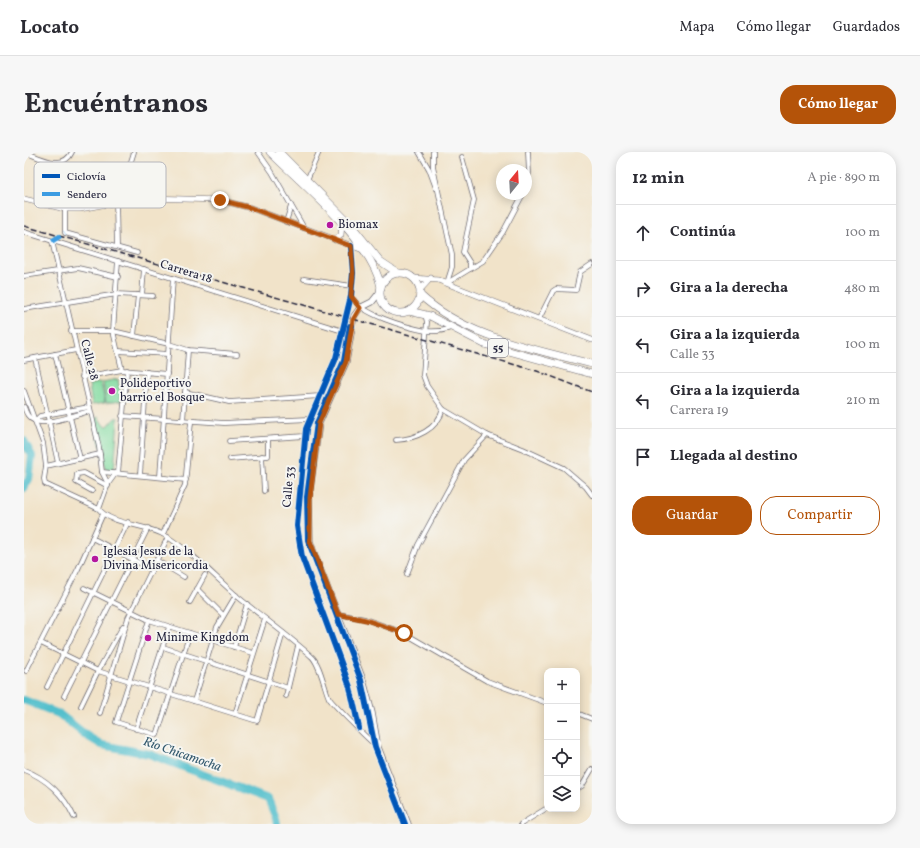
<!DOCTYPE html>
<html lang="es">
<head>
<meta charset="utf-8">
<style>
  body { margin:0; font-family:Vollkorn,serif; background:#f7f7f7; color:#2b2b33 }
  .controls { position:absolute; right:12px; bottom:12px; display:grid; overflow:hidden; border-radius:8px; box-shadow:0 2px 10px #0003 }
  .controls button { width:36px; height:36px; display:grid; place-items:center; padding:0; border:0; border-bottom:1px solid #e1e1e2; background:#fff; color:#2b2b33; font:20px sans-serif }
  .compass { position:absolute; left:472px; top:12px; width:36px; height:36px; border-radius:50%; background:#fff; box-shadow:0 2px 10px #0003; rotate:18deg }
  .stop { position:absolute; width:12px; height:12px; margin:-9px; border:3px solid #b45309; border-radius:50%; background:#fff }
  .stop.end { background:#b45309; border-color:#fff; box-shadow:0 1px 4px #0008 }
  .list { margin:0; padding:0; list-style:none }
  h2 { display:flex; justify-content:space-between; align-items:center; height:52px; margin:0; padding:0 16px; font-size:17px }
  h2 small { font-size:13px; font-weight:400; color:#7c7c81 }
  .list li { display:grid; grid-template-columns:26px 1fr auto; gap:12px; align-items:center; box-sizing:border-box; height:56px; padding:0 16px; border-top:1px solid #e1e1e2 }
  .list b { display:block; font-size:15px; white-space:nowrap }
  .list p { margin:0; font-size:13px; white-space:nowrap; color:#7c7c81 }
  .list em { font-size:13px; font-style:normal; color:#7c7c81 }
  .actions { display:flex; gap:8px; padding:12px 16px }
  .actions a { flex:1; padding:9px 0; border:1px solid #b45309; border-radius:16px; text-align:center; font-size:14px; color:#b45309 }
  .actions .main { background:#b45309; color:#fff }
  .icon { flex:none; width:22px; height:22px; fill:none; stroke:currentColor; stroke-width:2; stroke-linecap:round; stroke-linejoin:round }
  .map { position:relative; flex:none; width:568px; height:672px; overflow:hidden; border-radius:16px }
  header { display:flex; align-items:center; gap:24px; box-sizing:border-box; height:56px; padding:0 20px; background:#fff; border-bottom:1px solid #e1e1e2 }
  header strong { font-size:19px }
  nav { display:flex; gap:22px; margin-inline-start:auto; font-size:14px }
  .intro { display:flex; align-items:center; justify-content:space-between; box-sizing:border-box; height:96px; padding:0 24px }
  h1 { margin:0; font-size:28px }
  .button { padding:10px 18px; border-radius:16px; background:#b45309; color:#fff; font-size:14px; font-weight:700 }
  main { display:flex; gap:24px; padding:0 24px }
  aside { flex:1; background:#fff; border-radius:16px; box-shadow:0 2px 10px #0003 }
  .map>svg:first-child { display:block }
  .green { fill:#84dca1; stroke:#537f6e }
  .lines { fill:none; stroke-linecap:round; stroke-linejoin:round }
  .river { stroke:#53bfcc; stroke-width:8 }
  .minor-casing { stroke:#6a666d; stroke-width:5.5 }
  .tertiary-casing { stroke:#6a666d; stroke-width:6 }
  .secondary-casing { stroke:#6a666d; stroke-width:7 }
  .trunk-casing { stroke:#6a666d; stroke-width:8 }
  .minor { stroke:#fff; stroke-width:4 }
  .tertiary { stroke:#fff; stroke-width:5 }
  .secondary { stroke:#fff; stroke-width:5.5 }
  .trunk { stroke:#fff; stroke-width:7 }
  .rail { stroke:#22223b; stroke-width:1.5; stroke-dasharray:6 3; stroke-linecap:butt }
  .quiet { stroke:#3c9ce2; stroke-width:5; stroke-dasharray:10 5; stroke-linecap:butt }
  .cycleway-casing { stroke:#f6f6f2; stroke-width:8 }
  .cycleway { stroke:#0057b8; stroke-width:6 }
  .route { stroke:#b45309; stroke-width:5 }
  .poi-dot { fill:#b5179e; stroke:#f6f6f2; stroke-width:1.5 }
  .labels { text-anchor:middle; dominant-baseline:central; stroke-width:4; stroke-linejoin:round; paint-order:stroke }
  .shield { fill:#f6f6f2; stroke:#626272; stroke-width:1 }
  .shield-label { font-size:11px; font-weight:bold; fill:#22223b }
  .poi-label { font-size:12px; fill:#22223b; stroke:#f6f6f2; text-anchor:start }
  .street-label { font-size:12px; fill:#22223b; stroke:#f6f6f2 }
  .water-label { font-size:13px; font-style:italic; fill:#33596e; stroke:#f6f6f2 }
  .key { fill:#f6f6f2; stroke:#b6b6bb; stroke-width:1 }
  .key-label { font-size:11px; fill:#22223b }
</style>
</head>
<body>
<header>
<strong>Locato</strong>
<nav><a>Mapa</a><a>Cómo llegar</a><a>Guardados</a></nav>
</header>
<div class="intro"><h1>Encuéntranos</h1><a class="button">Cómo llegar</a></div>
<main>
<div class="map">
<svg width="568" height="672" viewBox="0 0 568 672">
  <rect width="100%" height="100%" fill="#f6f6f2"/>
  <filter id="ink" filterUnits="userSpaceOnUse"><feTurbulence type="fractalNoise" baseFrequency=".025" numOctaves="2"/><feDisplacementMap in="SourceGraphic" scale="8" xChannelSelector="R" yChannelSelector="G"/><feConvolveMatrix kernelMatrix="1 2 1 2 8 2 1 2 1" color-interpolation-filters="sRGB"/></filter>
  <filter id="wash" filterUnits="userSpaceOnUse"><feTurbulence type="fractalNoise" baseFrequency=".012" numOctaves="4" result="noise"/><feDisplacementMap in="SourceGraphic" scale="16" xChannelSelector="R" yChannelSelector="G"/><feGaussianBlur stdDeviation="0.9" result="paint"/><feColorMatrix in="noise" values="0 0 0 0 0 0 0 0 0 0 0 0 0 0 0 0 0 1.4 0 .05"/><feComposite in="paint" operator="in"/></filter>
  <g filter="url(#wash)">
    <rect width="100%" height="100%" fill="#f1e3c9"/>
    <g class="green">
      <path d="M94,227L97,249L82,251L79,230Z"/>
      <path d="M77,230L81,251L68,253L65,233Z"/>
      <path d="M74,265L80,274H84L91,266H94L90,319L82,317L70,267Z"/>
    </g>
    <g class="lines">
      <g class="river">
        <path d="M0,289L8,304L5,327L0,336"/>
        <path d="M0,548L35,562L63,584L78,593L125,602L244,647L252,666L253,672"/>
      </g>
    </g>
  </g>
  <g filter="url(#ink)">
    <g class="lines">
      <g class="minor-casing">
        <g id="minor">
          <path d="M0,0C15,5 39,20 48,0"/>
          <path d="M110,0L103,22L101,35L123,46"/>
          <path d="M234,0L248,20L280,76"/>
          <path d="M395,0L405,17L412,36"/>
          <path d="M409,0V15L428,103V115L423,131"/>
          <path d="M438,5L450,48L439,100L446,111V117"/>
          <path d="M283,28L295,0"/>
          <path d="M502,34L505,21L504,0"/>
          <path d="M92,50L93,95"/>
          <path d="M41,57V81L113,101"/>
          <path d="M262,70L267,54"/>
          <path d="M0,80L319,179"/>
          <path d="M28,89L75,295L78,320L84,332"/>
          <path d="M327,94L329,121L327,144L312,206L282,277L273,374L278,405L326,535L335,576"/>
          <path d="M94,109L89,179L98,218"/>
          <path d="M0,124L54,116L94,125"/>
          <path d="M280,127L328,134"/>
          <path d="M423,131L459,109L479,80L499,42"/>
          <path d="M118,143L120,117"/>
          <path d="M327,144C337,163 382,175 402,179C411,180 419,179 427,176"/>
          <path d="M0,157L93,142L129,144"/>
          <path d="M401,162L403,170L399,223L403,234L419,257L463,283L499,297L540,316L562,335L568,343"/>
          <path d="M515,167L529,139L532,137L552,138L556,120L568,112"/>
          <path d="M47,179H89L145,192L164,198L213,202"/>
          <path d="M110,184L114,143"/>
          <path d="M94,199L144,202"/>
          <path d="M31,202L56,307"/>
          <path d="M11,206L34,311"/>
          <path d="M0,208L52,198"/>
          <path d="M58,225L98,218L143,222"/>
          <path d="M0,239L19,291L22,314L20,327L21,332L75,357"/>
          <path d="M161,240L205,250L296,244"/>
          <path d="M0,255C2,261 4,266 11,269C23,274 53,262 66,259"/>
          <path d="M98,264L200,271L286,267"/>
          <path d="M11,269L16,264L65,255"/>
          <path d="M159,269L164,198"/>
          <path d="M372,288C392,287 414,277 419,257"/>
          <path d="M205,289L281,284"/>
          <path d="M238,304L240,339"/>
          <path d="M206,307L244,304V287"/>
          <path d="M22,314L76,302"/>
          <path d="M78,320L162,328"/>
          <path d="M92,321L84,332L75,357C86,373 124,372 142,384C169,401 190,424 214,445C238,465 264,483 287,504C296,511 300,535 305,546C307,550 350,594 354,595"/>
          <path d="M94,321L103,218"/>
          <path d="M116,323L123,220"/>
          <path d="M136,325L149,126"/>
          <path d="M68,339L52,330L53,322L60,321L84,334"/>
          <path d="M139,382L161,333L167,270"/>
          <path d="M68,386L127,417"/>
          <path d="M132,408L160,425"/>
          <path d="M383,422L394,393L440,308L463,283"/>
          <path d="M60,436L125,468L229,501"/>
          <path d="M173,437L199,463"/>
          <path d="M166,450L181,423"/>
          <path d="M314,462L341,467L380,481L463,529L523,551"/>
          <path d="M125,468L92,570L133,583L166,481"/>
          <path d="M17,491L74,519L233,569L259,481"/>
          <path d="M139,495L264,536"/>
          <path d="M210,495L223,452"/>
          <path d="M2,519L54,417L79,362"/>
          <path d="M23,535L104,370"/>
          <path d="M40,544L124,376"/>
          <path d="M262,544L274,494"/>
          <path d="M170,549L193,475L212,443"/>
          <path d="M57,554L74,519L99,474"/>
          <path d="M76,561L104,466L144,385"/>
          <path d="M553,561L568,567"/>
          <path d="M211,562L241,467"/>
          <path d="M112,577L145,475"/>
          <path d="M0,618C22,626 40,643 50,665"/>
          <path d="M553,637L558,634L568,617"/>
          <path d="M497,672L523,656"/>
        </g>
      </g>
      <g class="tertiary-casing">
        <g id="tertiary">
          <path d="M0,47L41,57H56L105,48L124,46L196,48L227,56L339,98"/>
          <path d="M311,88L317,83L318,72"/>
          <path d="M390,126L414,128L568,188"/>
          <path d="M396,138L407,126"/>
        </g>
      </g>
      <g class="secondary-casing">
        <path id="secondary" d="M356,140L348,150L336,156L330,164L322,210L295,271L285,345L286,389L291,404L339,528L348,561L354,595L384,672"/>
      </g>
      <g class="trunk-casing">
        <g id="trunk">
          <path d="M246,0C279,33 348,89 357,135"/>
          <path d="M255,0L327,73L356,109L374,121"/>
          <circle cx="376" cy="141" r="20"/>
          <path d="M396,143C443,186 508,196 568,212"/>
          <path d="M385,159L406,164L460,192L568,222"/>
        </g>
      </g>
      <use href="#minor" class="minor"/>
      <use href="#tertiary" class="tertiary"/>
      <use href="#secondary" class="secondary"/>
      <use href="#trunk" class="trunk"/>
      <path class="rail" d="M0,74L513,219L568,240"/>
      <path class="quiet" d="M28,89L41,81"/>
      <g class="cycleway-casing">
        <g id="cycleway">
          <path d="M327,94L329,121L327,144L312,206L282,277L273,374L278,405L326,535L335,576"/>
          <path d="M328,174H326L320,209L293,271L283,345L284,388L337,528L351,595L381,672"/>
        </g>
      </g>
      <use href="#cycleway" class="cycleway"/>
    </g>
  </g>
  <g class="lines" filter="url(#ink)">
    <path class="route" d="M196,48L227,56L327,94L329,121L327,144L336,156L329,168L322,210L295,271L286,346V389L314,462L342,468L380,481"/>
  </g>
  <g class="poi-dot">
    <circle cx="306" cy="73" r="4"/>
    <circle cx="88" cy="239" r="4"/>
    <circle cx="71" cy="407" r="4"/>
    <circle cx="124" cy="486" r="4"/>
  </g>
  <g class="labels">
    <rect class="shield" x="464" y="187" width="20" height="18" rx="3"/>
    <g class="shield-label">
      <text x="474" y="196">55</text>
    </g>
    <g class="poi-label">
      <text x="314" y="73">Biomax</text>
      <text x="96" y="232">Polideportivo<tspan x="96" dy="14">barrio el Bosque</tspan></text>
      <text x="79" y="400">Iglesia Jesus de la<tspan x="79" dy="14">Divina Misericordia</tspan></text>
      <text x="132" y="486">Minime Kingdom</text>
    </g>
    <g class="street-label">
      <text transform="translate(162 120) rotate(17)">Carrera 18</text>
      <text transform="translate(65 208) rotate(76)">Calle 28</text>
      <text transform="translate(265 335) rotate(-85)">Calle 33</text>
    </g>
    <g class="water-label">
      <text transform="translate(158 603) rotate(19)">Río Chicamocha</text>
    </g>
  </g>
  <rect x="10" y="10" width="132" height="46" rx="6" class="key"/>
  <rect x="18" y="22" width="18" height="4" fill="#0057b8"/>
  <rect x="18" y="40" width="18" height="4" fill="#3c9ce2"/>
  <g class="key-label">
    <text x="43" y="28">Ciclovía</text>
    <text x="43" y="46">Sendero</text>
  </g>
</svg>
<div class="controls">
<button>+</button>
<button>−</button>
<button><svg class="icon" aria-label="locate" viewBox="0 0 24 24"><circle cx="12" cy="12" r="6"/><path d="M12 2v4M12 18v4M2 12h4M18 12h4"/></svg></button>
<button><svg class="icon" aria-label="layers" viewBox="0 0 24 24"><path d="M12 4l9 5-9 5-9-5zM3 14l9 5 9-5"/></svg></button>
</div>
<svg class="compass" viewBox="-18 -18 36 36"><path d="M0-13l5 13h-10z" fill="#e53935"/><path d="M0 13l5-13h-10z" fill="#7c7c81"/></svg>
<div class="stop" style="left:380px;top:481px"></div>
<div class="stop end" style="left:196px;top:48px"></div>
</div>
<aside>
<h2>12 min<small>A pie · 890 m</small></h2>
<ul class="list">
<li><svg class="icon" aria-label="ahead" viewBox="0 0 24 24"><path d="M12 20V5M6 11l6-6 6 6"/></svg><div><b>Continúa</b></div><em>100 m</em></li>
<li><svg class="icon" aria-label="right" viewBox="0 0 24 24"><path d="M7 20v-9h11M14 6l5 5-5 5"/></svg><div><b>Gira a la derecha</b></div><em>480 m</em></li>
<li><svg class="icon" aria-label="left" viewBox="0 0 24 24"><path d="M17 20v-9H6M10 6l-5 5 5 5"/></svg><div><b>Gira a la izquierda</b><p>Calle 33</p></div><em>100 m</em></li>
<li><svg class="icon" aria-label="left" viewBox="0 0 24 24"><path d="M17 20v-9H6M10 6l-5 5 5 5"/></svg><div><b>Gira a la izquierda</b><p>Carrera 19</p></div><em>210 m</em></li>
<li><svg class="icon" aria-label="arrive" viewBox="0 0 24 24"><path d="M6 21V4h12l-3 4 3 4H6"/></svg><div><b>Llegada al destino</b></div></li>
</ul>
<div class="actions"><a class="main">Guardar</a><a>Compartir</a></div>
</aside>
</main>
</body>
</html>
